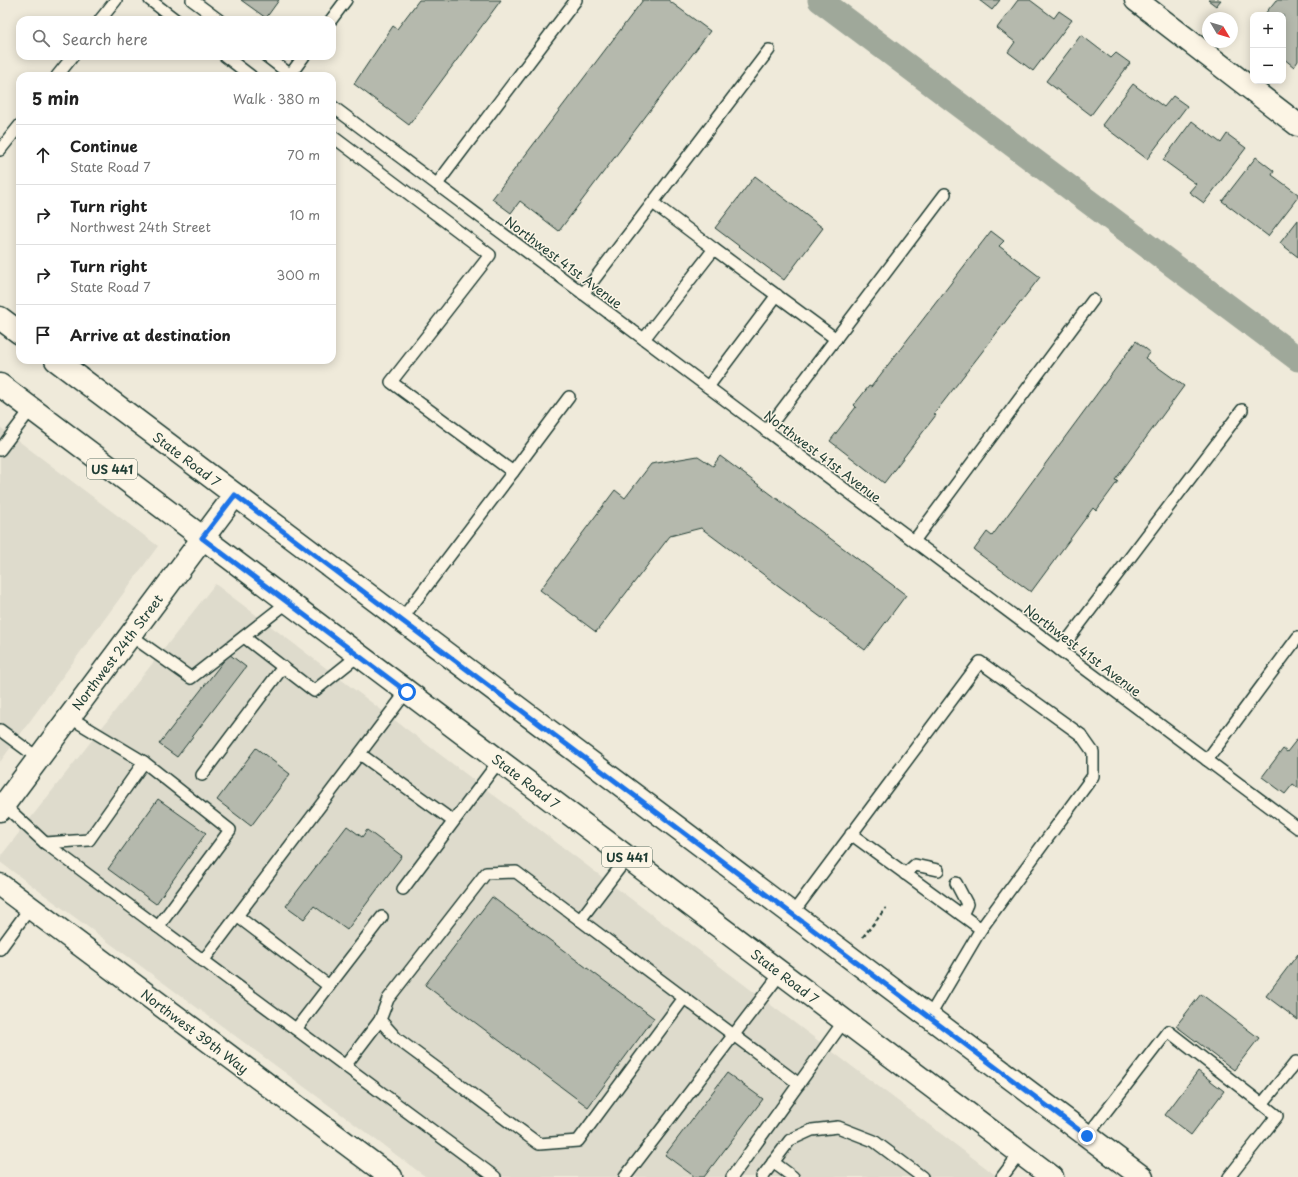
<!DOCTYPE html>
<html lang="en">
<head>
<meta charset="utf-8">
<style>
  body { margin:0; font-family:"Playpen Sans",sans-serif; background:#f6f6f6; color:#222 }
  .controls { position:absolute; right:12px; top:12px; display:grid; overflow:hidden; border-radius:8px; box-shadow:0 2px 10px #0003 }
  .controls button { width:36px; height:36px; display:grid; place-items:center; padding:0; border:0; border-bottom:1px solid #e0e0e0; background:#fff; color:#222; font:20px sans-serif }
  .compass { position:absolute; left:1202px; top:12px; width:36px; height:36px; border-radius:50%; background:#fff; box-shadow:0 2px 10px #0003; rotate:128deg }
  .stop { position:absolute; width:12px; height:12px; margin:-9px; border:3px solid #1a73e8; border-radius:50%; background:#fff }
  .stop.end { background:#1a73e8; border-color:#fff; box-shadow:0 1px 4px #0008 }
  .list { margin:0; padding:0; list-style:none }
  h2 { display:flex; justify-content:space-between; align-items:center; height:52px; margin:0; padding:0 16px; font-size:17px }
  h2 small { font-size:13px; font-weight:400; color:#767676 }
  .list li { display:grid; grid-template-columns:26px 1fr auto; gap:12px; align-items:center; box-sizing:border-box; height:60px; padding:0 16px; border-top:1px solid #e0e0e0 }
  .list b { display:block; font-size:15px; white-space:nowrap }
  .list p { margin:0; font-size:13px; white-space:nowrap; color:#767676 }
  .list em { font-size:13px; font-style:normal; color:#767676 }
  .icon { flex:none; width:22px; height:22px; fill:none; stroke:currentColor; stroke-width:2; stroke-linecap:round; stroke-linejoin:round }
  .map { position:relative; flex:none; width:1298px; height:1177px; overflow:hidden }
  .search { position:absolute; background:#fff; box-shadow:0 2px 10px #0003; left:16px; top:16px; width:320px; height:44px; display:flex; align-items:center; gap:10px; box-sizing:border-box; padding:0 14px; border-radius:12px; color:#767676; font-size:15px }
  .panel { position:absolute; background:#fff; box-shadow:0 2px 10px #0003; left:16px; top:72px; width:320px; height:292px; border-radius:12px }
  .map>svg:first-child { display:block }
  .built { fill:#dedbcc }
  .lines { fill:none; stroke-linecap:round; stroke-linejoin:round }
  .canal { stroke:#9fa89a; stroke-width:25 }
  .building { fill:#b5b9ad; stroke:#1f3d34 }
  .lane-casing { stroke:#1f3d34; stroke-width:14 }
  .street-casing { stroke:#1f3d34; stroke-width:25 }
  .primary-casing { stroke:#1f3d34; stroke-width:25 }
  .path { stroke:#1f3d34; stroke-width:2.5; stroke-dasharray:4 3; stroke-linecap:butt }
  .lane { stroke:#fcf5e5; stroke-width:11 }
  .street { stroke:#fcf5e5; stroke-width:22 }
  .primary { stroke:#fcf5e5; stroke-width:22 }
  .route { stroke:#1a73e8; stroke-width:5 }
  .labels { text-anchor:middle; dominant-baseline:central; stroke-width:3; stroke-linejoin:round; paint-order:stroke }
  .shield { fill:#fcf5e5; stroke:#617469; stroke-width:1 }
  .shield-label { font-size:12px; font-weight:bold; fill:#1f3d34 }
  .street-label { font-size:13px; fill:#1f3d34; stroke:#fcf5e5 }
</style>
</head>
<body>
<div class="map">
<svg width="1298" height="1177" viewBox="0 0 1298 1177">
  <rect width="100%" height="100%" fill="#efeada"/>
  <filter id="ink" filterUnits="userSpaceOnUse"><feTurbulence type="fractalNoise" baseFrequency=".025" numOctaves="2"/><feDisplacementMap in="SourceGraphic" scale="8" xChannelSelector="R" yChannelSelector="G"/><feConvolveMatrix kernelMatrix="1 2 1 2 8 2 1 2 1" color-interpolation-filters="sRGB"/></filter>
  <g filter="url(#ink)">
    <g class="built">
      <path d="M0,427L158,546L0,762Z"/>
      <path d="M215,584L998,1177H426L0,862V857Z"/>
    </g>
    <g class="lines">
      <path class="canal" d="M820,0L1298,359"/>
    </g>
    <g class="building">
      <path d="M241,0H279L266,18Z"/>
      <path d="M419,0H501L409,125L354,84L393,26L397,29Z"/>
      <path d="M643,0H668L710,31L559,231L520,201L511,213L492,199Z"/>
      <path d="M979,0H1000L992,10Z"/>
      <path d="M1018,0H1030L1054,18L1059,11L1072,20L1033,71L1008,52L1015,42L997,28Z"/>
      <path d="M1208,0H1221L1216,6Z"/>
      <path d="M1276,0H1298V61L1294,67L1283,58V15H1264Z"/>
      <path d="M1081,35L1111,58L1116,53L1130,63L1091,115L1046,81Z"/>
      <path d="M1133,84L1164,107L1173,96L1187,106L1147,159L1102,125Z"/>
      <path d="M1192,121L1221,143L1227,134L1246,148L1204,203L1189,192L1196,184L1163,160Z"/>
      <path d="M1256,157L1274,171L1272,175L1298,194V197L1268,236L1222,201Z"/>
      <path d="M755,176L823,228L784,280L715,228Z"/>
      <path d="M1298,220V257L1280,243Z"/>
      <path d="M991,231L1004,241L999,246L1040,277L934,414L936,415L884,483L830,441L856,407L854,405L869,386L871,387Z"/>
      <path d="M1136,341L1150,352L1145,358L1184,386L1115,480L1118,481L1096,511L1093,508L1031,592L974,550L987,532L992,536Z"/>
      <path d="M698,456L713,466L720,456L906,595L865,650L701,528L670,536L596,632L540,590L615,490L625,498L651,464Z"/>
      <path d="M229,654L246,667L177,757L159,744Z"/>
      <path d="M1298,738V788L1293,784L1285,794L1262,777L1283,749L1287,752Z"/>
      <path d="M256,748L290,774L251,826L217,800Z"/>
      <path d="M158,799L206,833L156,904L108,869Z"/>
      <path d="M347,826L362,837L367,830L402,856L347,930L314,906L304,919L286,906Z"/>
      <path d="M492,897L654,1018L588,1107L425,985Z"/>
      <path d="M1298,954V1020L1266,996Z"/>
      <path d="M1201,994L1259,1038L1234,1070L1176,1026Z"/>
      <path d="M1198,1071L1224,1091L1191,1135L1165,1115Z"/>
      <path d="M727,1073L763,1099L704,1177H695L665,1155Z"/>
    </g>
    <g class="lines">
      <g class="lane-casing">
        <g id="lane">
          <path d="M150,0L176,20"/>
          <path d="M192,0L219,20"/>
          <path d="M100,20L116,0"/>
          <path d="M331,20L346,0"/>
          <path d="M225,56L251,76"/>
          <path d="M266,56L292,76"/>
          <path d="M290,75L304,56"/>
          <path d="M57,76L73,56"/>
          <path d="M332,106L1298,828"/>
          <path d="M332,136L490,255L391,382L513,472L569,397"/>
          <path d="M0,150L20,125"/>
          <path d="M437,184L576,0"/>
          <path d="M714,249L836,339"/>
          <path d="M583,294L769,50"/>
          <path d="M644,339L714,249L653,203"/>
          <path d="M708,387L777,295"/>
          <path d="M766,431L945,194"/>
          <path d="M0,450L31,409"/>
          <path d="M914,541L1093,300"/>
          <path d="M401,620L513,472"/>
          <path d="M130,635L191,678L288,602"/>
          <path d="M244,637L314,691L359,655"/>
          <path d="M1060,650L1242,410"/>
          <path d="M0,730L38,758"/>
          <path d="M360,754L453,821"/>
          <path d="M1207,760L1298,637"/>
          <path d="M144,762L230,830L158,927"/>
          <path d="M202,775L283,667"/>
          <path d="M4,805L45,843L89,840L144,762L69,717"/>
          <path d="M45,843L495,1177"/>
          <path d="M905,874L915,865L938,870"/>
          <path d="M956,883L967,904L962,915"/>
          <path d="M403,889L499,761"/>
          <path d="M792,914C855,830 917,746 980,662L1081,735L1093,752V776L981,929L851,834"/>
          <path d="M382,917L329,986L237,916L407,691"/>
          <path d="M580,920L627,858"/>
          <path d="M0,949L30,908"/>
          <path d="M203,961L237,916"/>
          <path d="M684,998L578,1141L539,1144L396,1038L380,1020L388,999L486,873L516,872L799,1084"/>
          <path d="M929,1017L981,929"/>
          <path d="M296,1029L329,986"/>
          <path d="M345,1066L380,1020"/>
          <path d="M1087,1136L1168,1031L1262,1104L1296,1062L1298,1064"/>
          <path d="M773,1162L793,1177"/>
          <path d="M625,1177L781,973"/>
          <path d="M732,1177L844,1021"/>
          <path d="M762,1177L790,1140L812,1130L838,1127L874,1141L922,1177"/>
          <path d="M1002,1177L1020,1153"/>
          <path d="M1229,1177L1277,1116L1262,1104"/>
        </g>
      </g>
      <g class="street-casing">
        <g id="street">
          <path d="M1136,0L1298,125"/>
          <path d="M0,810L235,495"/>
          <path d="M0,885L391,1177"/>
        </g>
      </g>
      <g class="primary-casing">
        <g id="primary">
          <path d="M0,318L20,333"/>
          <path d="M56,360L1142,1177"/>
          <path d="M0,385L1052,1177"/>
        </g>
      </g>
      <path class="path" d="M863,937L886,908"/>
      <use href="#lane" class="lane"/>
      <use href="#street" class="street"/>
      <use href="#primary" class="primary"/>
    </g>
  </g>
  <g class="lines" filter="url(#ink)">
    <path class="route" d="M407,692L202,538L235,495L1087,1136"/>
  </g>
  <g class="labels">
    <g class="shield">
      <rect x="87" y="459" width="50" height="20" rx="3"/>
      <rect x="602" y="847" width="50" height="20" rx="3"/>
    </g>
    <g class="shield-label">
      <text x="112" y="469">US 441</text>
      <text x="627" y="857">US 441</text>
    </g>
    <g class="street-label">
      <text transform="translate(564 262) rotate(37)">Northwest 41st Avenue</text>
      <text transform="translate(823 456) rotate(37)">Northwest 41st Avenue</text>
      <text transform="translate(187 459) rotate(37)">State Road 7</text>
      <text transform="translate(1083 650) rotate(37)">Northwest 41st Avenue</text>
      <text transform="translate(117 652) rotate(-53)">Northwest 24th Street</text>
      <text transform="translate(526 781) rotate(37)">State Road 7</text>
      <text transform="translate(785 976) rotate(37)">State Road 7</text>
      <text transform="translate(195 1031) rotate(37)">Northwest 39th Way</text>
    </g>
  </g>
</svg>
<div class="controls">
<button>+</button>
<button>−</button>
</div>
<svg class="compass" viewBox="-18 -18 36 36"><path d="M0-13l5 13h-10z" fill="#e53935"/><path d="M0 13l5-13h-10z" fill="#767676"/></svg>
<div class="stop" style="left:407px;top:692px"></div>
<div class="stop end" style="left:1087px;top:1136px"></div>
<div class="search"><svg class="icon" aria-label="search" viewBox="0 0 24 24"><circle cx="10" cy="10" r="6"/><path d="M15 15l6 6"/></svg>Search here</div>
<section class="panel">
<h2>5 min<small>Walk · 380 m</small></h2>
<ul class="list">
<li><svg class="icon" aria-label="ahead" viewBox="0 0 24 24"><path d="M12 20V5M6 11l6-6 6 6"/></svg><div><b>Continue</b><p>State Road 7</p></div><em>70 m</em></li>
<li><svg class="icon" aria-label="right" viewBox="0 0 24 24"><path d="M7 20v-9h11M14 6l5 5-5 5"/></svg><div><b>Turn right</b><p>Northwest 24th Street</p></div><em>10 m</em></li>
<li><svg class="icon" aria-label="right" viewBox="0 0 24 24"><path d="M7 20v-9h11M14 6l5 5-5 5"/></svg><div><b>Turn right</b><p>State Road 7</p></div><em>300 m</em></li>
<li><svg class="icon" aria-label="arrive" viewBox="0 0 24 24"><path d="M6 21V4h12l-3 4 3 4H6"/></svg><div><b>Arrive at destination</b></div></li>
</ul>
</section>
</div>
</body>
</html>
